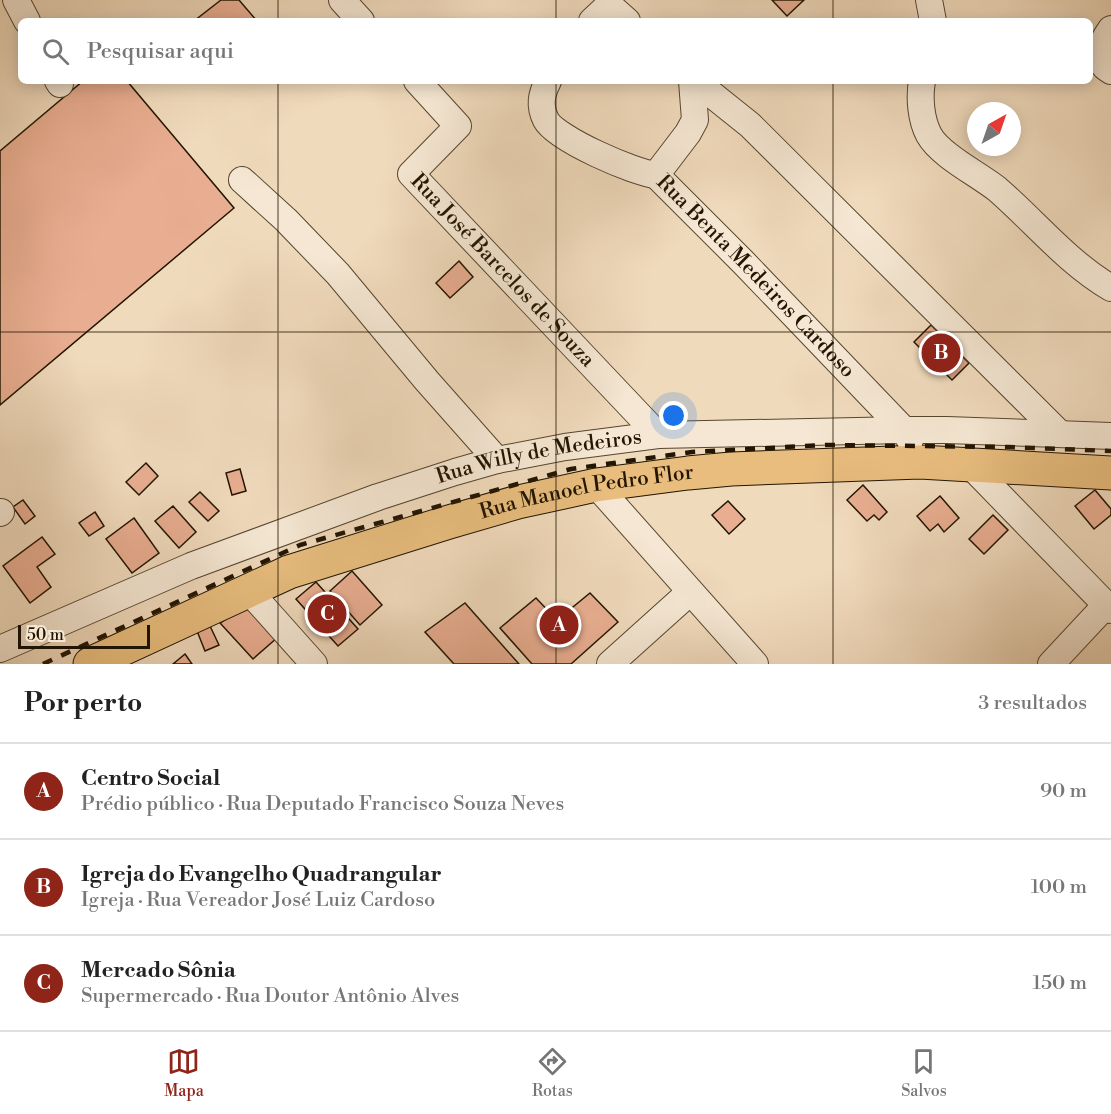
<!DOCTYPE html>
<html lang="pt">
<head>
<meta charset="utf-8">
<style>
  body { margin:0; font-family:"Libre Bodoni",serif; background:#f6f6f6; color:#222 }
  .compass { position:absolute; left:967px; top:102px; width:54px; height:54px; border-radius:50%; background:#fff; box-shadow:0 3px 15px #0003; rotate:40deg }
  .scale { position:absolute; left:18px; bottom:15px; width:132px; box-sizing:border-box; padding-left:6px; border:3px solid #221502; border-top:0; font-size:16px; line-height:21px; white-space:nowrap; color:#221502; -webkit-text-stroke:4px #f5e7d3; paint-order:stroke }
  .you { position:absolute; left:674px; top:416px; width:21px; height:21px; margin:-15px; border:4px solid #fff; border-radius:50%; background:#1a73e8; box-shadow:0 0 0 9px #1a73e833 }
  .badge { display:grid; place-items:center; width:39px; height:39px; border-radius:50%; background:#8f2418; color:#fff; font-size:20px; font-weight:700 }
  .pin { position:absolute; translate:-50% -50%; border:3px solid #fff; box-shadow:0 2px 6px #0006 }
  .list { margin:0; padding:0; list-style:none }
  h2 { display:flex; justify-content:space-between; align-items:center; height:78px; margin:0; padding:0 24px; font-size:26px }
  h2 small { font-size:20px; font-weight:400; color:#767676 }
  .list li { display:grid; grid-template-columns:39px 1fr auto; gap:18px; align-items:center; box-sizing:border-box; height:96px; padding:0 24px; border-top:2px solid #e0e0e0 }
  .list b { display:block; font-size:22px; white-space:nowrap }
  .list p { margin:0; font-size:20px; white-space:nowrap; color:#767676 }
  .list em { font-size:20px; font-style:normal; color:#767676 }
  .icon { flex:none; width:33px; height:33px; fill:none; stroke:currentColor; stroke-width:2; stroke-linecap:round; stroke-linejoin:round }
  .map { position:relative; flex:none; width:1111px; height:664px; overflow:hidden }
  .search { position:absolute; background:#fff; box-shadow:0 3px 15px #0003; left:18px; right:18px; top:18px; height:66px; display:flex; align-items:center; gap:15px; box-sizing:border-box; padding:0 21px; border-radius:9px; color:#767676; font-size:22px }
  .sheet { height:366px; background:#fff }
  nav { display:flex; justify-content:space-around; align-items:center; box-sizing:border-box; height:84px; border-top:2px solid #e0e0e0; background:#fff; font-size:16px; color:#767676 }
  nav a { display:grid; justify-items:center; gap:3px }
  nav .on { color:#8f2418 }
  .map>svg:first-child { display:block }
  .building { fill:#e9ae91; stroke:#221502; stroke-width:1.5 }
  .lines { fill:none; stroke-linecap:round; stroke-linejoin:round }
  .minor-casing { stroke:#564630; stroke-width:28 }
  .major-casing { stroke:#221502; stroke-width:35 }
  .minor { stroke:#f5e7d3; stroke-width:26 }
  .major { stroke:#e8bd7e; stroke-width:33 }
  .rail { stroke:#221502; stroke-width:4.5; stroke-dasharray:10 10; stroke-linecap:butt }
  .grid { fill:none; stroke:#221502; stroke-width:1.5; stroke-opacity:0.55 }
  .labels { text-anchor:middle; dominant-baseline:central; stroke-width:6; stroke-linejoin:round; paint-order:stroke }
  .street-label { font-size:21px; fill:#221502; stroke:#f5e7d3 }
</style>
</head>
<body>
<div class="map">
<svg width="1111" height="664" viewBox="0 0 1111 664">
  <rect width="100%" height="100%" fill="#f0dabc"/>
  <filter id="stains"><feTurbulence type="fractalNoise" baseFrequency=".00333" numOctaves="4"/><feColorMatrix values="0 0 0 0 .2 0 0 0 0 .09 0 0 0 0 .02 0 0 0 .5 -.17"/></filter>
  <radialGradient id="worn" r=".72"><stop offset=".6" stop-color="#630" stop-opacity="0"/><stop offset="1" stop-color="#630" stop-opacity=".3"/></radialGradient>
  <g class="building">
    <path d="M221,0H239L257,21H194Z"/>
    <path d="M772,0H804L787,16Z"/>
    <path d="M83,81H127L234,208L0,405V151Z"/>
    <path d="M459,261L473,277L450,298L436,283Z"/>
    <path d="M931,325L969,363L952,380L914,342Z"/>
    <path d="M146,463L158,476L139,495L126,482Z"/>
    <path d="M240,469L246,491L232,495L226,473Z"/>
    <path d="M863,485L887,512L879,520L874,515L867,521L847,500Z"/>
    <path d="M1095,490L1111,509V515L1094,529L1075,506Z"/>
    <path d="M200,492L219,511L208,521L189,502Z"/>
    <path d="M940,496L959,518L944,532L938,524L930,531L917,516Z"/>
    <path d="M23,500L35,516L25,524L13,507Z"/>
    <path d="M728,501L745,519L729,534L712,515Z"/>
    <path d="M173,506L196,532L179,548L155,521Z"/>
    <path d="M95,512L104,526L89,536L79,523Z"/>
    <path d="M993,515L1008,530L984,554L969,539Z"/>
    <path d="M134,518L159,553L132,573L106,539Z"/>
    <path d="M42,537L55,554L37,567L51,587L30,603L3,566Z"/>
    <path d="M352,571L382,605L360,625L330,591Z"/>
    <path d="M316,582L358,629L338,646L296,599Z"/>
    <path d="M590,593L618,622L571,664H532L500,628L536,598L557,620Z"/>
    <path d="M465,603L519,664H454L425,632Z"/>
    <path d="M248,605L278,637L253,659L220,623Z"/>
    <path d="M210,626L219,645L205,651L197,631Z"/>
    <path d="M185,654L192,664H173Z"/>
  </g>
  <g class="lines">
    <g class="minor-casing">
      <g id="minor">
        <path d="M16,0L27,21"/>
        <path d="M342,0L361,21"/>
        <path d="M608,0L609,5L627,21"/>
        <path d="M929,0L933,21"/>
        <path d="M592,21L609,5"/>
        <path d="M1111,29C1101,43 1092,61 1111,71"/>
        <path d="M58,81L60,84"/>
        <path id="s1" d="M417,81L458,126L411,174L658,435"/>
        <path d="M548,81C541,95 539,106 546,120C556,139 635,173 656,175"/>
        <path id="s2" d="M692,81L695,120L688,133L656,175L744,263L904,430L910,440"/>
        <path d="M695,81L750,125L1059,433"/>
        <path d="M922,81C919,98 921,120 929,135C940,155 978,174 997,189C1035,222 1067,262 1111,288"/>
        <path d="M242,180L286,220L338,274L427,381L497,460"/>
        <path d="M969,464L1111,610"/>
        <path d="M596,485L755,664"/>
        <path d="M0,513L1,512"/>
        <path d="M248,590L314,664"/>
        <path id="s3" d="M0,649L191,566L378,497L455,472L497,460L565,447L658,435L904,430H947L1111,436"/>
        <path d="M610,664L690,592"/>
        <path d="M1051,664L1106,605"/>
      </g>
    </g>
    <g class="major-casing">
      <g id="major">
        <path id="s4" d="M90,664L289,572L449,522L518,502L596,485L688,473L731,469L920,462L1111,473"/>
      </g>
    </g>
    <use href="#minor" class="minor"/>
    <use href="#major" class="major"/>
    <path class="rail" d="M43,664L300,545L571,469L692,452L825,445L1008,447L1111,451"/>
  </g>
  <path class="grid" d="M278,0V21M556,0V21M833,0V21M278,81V664M556,81V664M833,81V664M0,332H1111"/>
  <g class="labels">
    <g class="street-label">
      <text stroke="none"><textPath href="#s1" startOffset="261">Rua José Barcelos de Souza</textPath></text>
      <text stroke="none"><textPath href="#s2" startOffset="249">Rua Benta Medeiros Cardoso</textPath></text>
      <text stroke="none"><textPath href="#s3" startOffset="574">Rua Willy de Medeiros</textPath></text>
      <text stroke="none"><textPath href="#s4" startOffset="528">Rua Manoel Pedro Flor</textPath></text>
    </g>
  </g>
  <rect width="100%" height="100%" filter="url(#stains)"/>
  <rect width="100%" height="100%" fill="url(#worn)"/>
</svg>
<svg class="compass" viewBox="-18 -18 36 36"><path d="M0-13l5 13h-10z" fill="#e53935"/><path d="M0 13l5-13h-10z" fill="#767676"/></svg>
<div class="scale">50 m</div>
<div class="you"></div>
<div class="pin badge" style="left:559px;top:625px">A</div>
<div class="pin badge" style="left:941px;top:353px">B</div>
<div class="pin badge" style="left:327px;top:614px">C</div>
<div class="search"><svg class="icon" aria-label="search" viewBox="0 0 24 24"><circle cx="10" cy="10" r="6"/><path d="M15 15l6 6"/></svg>Pesquisar aqui</div>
</div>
<section class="sheet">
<h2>Por perto<small>3 resultados</small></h2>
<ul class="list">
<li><span class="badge">A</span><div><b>Centro Social</b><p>Prédio público · Rua Deputado Francisco Souza Neves</p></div><em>90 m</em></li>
<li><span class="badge">B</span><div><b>Igreja do Evangelho Quadrangular</b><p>Igreja · Rua Vereador José Luiz Cardoso</p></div><em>100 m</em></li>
<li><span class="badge">C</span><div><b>Mercado Sônia</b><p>Supermercado · Rua Doutor Antônio Alves</p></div><em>150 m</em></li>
</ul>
</section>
<nav>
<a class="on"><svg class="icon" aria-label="map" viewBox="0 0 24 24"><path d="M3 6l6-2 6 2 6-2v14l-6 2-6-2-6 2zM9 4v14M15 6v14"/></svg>Mapa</a>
<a><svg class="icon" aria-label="directions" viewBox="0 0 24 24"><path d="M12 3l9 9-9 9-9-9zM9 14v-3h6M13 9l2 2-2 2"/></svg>Rotas</a>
<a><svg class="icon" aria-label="saved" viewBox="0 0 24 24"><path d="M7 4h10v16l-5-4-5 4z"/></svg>Salvos</a>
</nav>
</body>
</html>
